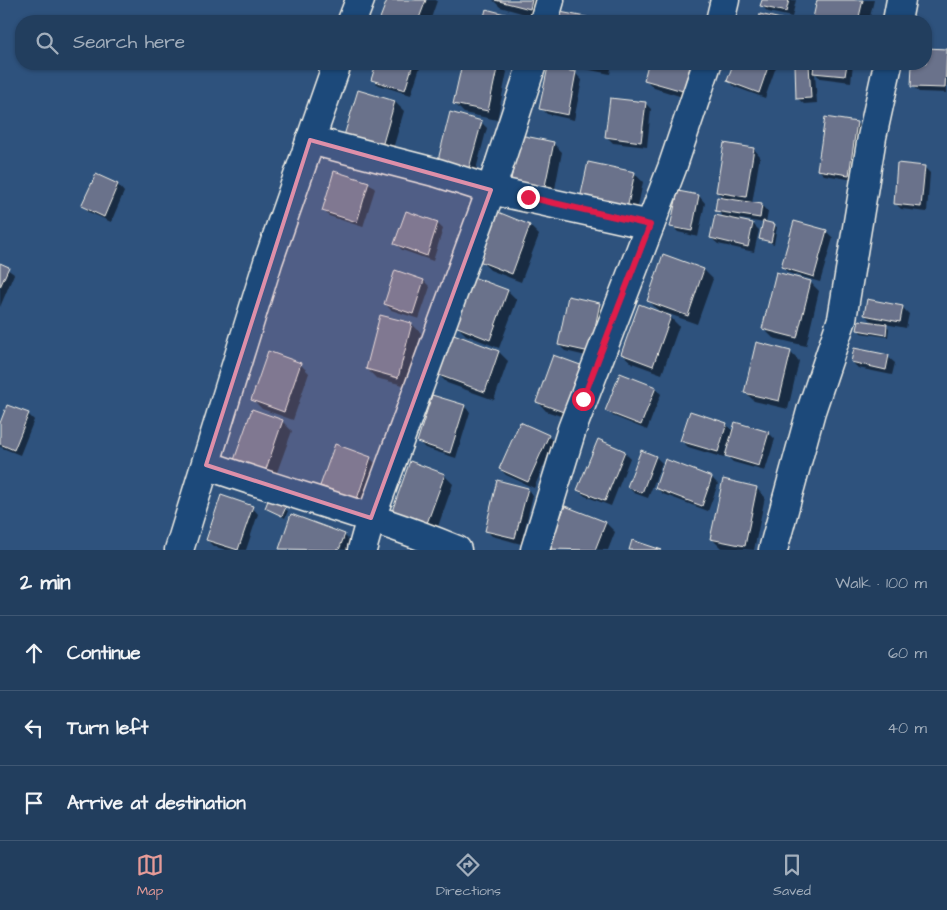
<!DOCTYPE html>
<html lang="en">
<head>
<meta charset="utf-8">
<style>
  body { margin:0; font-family:"Architects Daughter",sans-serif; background:#2a4564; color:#f1f3f6 }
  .stop { position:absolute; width:15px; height:15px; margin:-11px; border:4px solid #e11d48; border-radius:50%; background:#fff }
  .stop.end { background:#e11d48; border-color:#fff; box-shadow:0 1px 5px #0008 }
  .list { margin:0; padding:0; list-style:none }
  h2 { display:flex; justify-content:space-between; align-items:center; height:65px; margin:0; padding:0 20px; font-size:21px }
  h2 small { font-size:16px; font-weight:400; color:#a2aebc }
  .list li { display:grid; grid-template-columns:32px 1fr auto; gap:15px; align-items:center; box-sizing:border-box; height:75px; padding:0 20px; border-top:1px solid #3f5773 }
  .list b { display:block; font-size:19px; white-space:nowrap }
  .list em { font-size:16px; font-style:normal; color:#a2aebc }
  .icon { flex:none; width:28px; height:28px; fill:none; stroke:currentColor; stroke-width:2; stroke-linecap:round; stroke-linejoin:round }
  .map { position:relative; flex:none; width:947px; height:550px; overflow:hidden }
  .search { position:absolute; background:#223e5e; box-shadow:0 1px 4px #0004; left:15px; right:15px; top:15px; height:55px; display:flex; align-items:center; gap:12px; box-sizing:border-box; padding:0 18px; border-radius:20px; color:#a2aebc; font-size:19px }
  .sheet { height:290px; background:#223e5e }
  nav { display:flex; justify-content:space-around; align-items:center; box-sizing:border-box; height:70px; border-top:1px solid #3f5773; background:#223e5e; font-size:14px; color:#a2aebc }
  nav a { display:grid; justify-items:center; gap:2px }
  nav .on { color:#e69b98 }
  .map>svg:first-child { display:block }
  .shadow { fill:#0007 }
  .building { fill:#6a728b; stroke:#f4f1e8 }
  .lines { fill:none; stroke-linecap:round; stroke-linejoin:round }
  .minor-casing { stroke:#f4f1e8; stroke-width:31 }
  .minor { stroke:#1f4a7a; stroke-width:28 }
  .route { stroke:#e11d48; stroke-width:6 }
  .marked { fill:#de8fa9; fill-opacity:0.2; stroke:#de8fa9; stroke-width:4; stroke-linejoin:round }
</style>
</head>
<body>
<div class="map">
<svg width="947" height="550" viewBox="0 0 947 550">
  <rect width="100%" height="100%" fill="#2e527d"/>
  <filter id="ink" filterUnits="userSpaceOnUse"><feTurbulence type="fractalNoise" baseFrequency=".02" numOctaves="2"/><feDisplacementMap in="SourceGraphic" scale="10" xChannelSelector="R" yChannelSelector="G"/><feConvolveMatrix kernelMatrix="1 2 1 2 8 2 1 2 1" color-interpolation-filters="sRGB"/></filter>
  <g filter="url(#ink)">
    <g class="shadow">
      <path d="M388,0H436L437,1L430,21H380Z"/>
      <path d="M493,0H543L539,18L500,7Z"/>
      <path d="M763,0H796L792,17L768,12L762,6Z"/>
      <path d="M818,0H874L869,21H817L814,18Z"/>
      <path d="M926,49L947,51V93L919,92L912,86L913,64H926Z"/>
      <path d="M377,64H421L411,95L378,85L372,79Z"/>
      <path d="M463,64H499L507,72L497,120L464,113L455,104Z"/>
      <path d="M561,64H612L610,74Z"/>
      <path d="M649,64H702L692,100L654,88L645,79Z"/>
      <path d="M735,64H777L765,98L735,87L729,81Z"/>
      <path d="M796,64H853L851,82L820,78L815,73L817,103L804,104L797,98Z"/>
      <path d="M576,74L582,80L574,120L547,114L541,108Z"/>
      <path d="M395,102L404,111L390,159L354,148Z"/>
      <path d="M645,103L651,109L647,147L613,143L607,137Z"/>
      <path d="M481,122L487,128L474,177L444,169Z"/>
      <path d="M856,123L863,129L854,180L824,175L818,169Z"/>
      <path d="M553,143L562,152L553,199L520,193Z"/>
      <path d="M754,149L760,156L752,204L762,206L768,212L766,223L777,227L774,244L761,239L764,223L740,219L739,221L753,224L759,230L754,252L718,244L711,238L724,218L717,210L725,200L717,192Z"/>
      <path d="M924,167L930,173L927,212L901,209L895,203Z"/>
      <path d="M634,173L643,182L636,217L582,198Z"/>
      <path d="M96,176L118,185L124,192L111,222L89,212L83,206Z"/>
      <path d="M369,183L375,189L363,227L329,216L323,210Z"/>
      <path d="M679,192L699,196L705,203L698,237L678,232L672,226Z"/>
      <path d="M498,214L530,226L539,235L521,282L490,270L481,261Z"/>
      <path d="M437,223L443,229L433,261L402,250L396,244Z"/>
      <path d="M827,232L833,238L820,282L789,273L782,267Z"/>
      <path d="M0,264L14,274L0,307Z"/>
      <path d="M704,270L713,279L697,324L666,313L679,326L662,374L632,363L622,354L661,313L648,300Z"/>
      <path d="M424,281L430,287L419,319L391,310L385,304Z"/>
      <path d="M810,282L819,291L806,346L773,338L764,329Z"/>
      <path d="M508,291L517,300L499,348L466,335L457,326Z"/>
      <path d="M599,304L605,310L595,358L565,351L559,345Z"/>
      <path d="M903,308L909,314L906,328L885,324L889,328L888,337L861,333L859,330L873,323L865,315Z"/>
      <path d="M381,316L412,324L421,333L407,386L376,378L367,369Z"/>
      <path d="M499,352L508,361L494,400L447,383L438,374Z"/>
      <path d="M790,352L799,361L788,409L754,401L745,392Z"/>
      <path d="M888,357L895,363L892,375L858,368L852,362Z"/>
      <path d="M300,364L309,373L293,420L262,409L253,400Z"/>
      <path d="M585,369L578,422L546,411L537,401Z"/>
      <path d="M655,388L661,394L647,430L613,416L607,410Z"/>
      <path d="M464,406L470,412L456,458L425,448L419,442Z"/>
      <path d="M253,411L283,422L292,431L273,483L243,472Z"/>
      <path d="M28,414L34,420L20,455L0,447V426Z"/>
      <path d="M726,424L734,432L769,433L775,439L765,471L733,462L727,456L730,447L727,446L724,458L688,447L682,441Z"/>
      <path d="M548,436L554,442L534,488L506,475L500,469Z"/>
      <path d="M624,452L630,458L611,506L585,496L578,490Z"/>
      <path d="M656,457L662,463L648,498L634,493L628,487Z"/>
      <path d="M370,458L376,464L363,504L328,492L321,486Z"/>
      <path d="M444,475L453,484L435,535L402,523Z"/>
      <path d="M712,478L718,484L708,511L663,494L656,488Z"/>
      <path d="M756,488L765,497L754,550L721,548L712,539Z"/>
      <path d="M527,489L533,495L521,544L492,536L486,530Z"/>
      <path d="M270,500L288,511L285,518L266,507Z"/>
      <path d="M252,507L258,514L246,550H226L213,546L207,540Z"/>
      <path d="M566,508L606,523L615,532L608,550L550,549Z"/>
      <path d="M344,535L353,544L351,550L280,548Z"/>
    </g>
    <g class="building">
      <path d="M387,0H426L418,21H379Z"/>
      <path d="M495,0H532L530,9Z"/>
      <path d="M762,0H789L786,12L760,6Z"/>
      <path d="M817,0H863L858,21H824L813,18Z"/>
      <path d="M486,9L520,18L519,21H483Z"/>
      <path d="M560,12L606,21H558Z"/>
      <path d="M760,14L785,20L784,21H759Z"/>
      <path d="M926,48L947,49L945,88L911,87L912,64H926Z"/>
      <path d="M376,64H413L405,90L371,80Z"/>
      <path d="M462,64H498L488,111L453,104Z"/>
      <path d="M648,64H691L683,91L644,80Z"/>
      <path d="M733,64H769L759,93L727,81Z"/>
      <path d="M795,64H809L811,98L796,99Z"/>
      <path d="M814,64H847L845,76L813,73Z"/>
      <path d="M548,67L576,72L568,115L539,109Z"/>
      <path d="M358,90L395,101L381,150L343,139Z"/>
      <path d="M610,98L646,102L641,142L605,137Z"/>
      <path d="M450,112L482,121L468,172L437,164Z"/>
      <path d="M825,117L857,122L849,175L817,170Z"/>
      <path d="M520,135L554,142L544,191L510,184Z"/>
      <path d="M724,143L754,148L746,197L716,192Z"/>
      <path d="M588,162L635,172L627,209L580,199Z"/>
      <path d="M897,163L925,166L921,207L894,204Z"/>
      <path d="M334,171L369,182L357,222L322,211Z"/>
      <path d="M96,174L118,184L104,217L81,206Z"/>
      <path d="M678,191L699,195L692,231L670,227Z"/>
      <path d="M717,197L762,204L760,218L715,211Z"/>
      <path d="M406,211L438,222L427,256L394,244Z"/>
      <path d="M498,212L530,225L512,274L479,261Z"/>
      <path d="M715,215L753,223L748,247L710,238Z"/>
      <path d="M763,221L775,224L771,242L759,239Z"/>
      <path d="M794,221L827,230L814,277L781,267Z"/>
      <path d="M663,254L704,269L688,316L647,301Z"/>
      <path d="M0,263L9,267L0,287Z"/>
      <path d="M395,270L424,280L413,314L384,304Z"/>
      <path d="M776,272L811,281L797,338L762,329Z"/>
      <path d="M473,277L508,290L490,340L455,326Z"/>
      <path d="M568,296L600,303L590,352L558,345Z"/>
      <path d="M867,299L903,306L900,322L864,315Z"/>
      <path d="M639,304L671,316L653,366L621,354Z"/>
      <path d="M380,315L412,323L398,378L366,369Z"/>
      <path d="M859,320L887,324L886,335L857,330Z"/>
      <path d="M451,333L499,351L485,392L436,374Z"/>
      <path d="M756,342L791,351L779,401L744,393Z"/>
      <path d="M854,348L889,355L886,370L851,362Z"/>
      <path d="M268,351L301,363L284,412L251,400Z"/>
      <path d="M553,355L586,367L569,414L536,402Z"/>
      <path d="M620,373L656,387L641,425L605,411Z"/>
      <path d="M432,395L465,405L450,453L417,442Z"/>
      <path d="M7,405L29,413L14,450L0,444V423Z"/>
      <path d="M252,409L283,420L264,475L233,463Z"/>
      <path d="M690,411L727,423L718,452L680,441Z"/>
      <path d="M520,422L549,435L528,482L499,469Z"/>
      <path d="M735,422L769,432L759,466L725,456Z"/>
      <path d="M598,439L625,451L605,501L577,490Z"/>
      <path d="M335,444L371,457L357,499L320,486Z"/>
      <path d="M641,450L656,456L642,493L627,487Z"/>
      <path d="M665,459L712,477L702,506L655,488Z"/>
      <path d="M410,461L445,474L426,526L391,514Z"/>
      <path d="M723,479L757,487L745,546L710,539Z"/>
      <path d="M497,480L528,488L515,538L485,531Z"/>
      <path d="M221,495L253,506L238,550L206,540Z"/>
      <path d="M269,498L286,507L282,516L265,508Z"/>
      <path d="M565,506L606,522L595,550L548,549Z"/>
      <path d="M291,514L345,534L339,550L279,549Z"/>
      <path d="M632,540L662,550H629Z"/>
    </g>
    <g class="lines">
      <g class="minor-casing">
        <g id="minor">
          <path d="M352,21L360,0"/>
          <path d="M544,21L550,0"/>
          <path d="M720,21L725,0"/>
          <path d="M897,21L901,0"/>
          <path d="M310,140L438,173L491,190L650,225"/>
          <path d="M206,465C289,494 375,516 457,550"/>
          <path d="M179,550L268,262L337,64"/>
          <path d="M362,550L371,518L491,190L532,64"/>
          <path d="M535,550L572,429L672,168L707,64"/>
          <path d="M773,550L811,411L842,319L872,137L888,64"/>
        </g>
      </g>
      <use href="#minor" class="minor"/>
    </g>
  </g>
  <g class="lines" filter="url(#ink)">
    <path class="route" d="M528,197L650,225L583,399"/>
  </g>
  <path class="marked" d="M310,140L491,190L371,518L206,465Z"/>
</svg>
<div class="stop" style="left:583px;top:399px"></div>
<div class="stop end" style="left:528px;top:197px"></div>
<div class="search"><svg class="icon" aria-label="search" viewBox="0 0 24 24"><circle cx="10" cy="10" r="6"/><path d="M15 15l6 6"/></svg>Search here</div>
</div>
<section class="sheet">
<h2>2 min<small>Walk · 100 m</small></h2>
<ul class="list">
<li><svg class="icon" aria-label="ahead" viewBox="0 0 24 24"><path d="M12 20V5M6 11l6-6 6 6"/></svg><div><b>Continue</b></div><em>60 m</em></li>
<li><svg class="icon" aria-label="left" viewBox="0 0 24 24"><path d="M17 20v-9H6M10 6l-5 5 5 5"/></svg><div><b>Turn left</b></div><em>40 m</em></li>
<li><svg class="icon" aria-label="arrive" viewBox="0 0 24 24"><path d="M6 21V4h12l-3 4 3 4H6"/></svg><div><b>Arrive at destination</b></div></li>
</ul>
</section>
<nav>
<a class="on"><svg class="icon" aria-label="map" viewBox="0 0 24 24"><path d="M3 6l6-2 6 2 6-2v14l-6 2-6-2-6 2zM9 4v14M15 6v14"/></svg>Map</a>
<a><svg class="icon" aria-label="directions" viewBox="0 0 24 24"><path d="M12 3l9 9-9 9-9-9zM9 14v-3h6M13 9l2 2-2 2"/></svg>Directions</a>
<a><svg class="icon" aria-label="saved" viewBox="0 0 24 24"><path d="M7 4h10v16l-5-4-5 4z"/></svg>Saved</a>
</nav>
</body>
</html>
